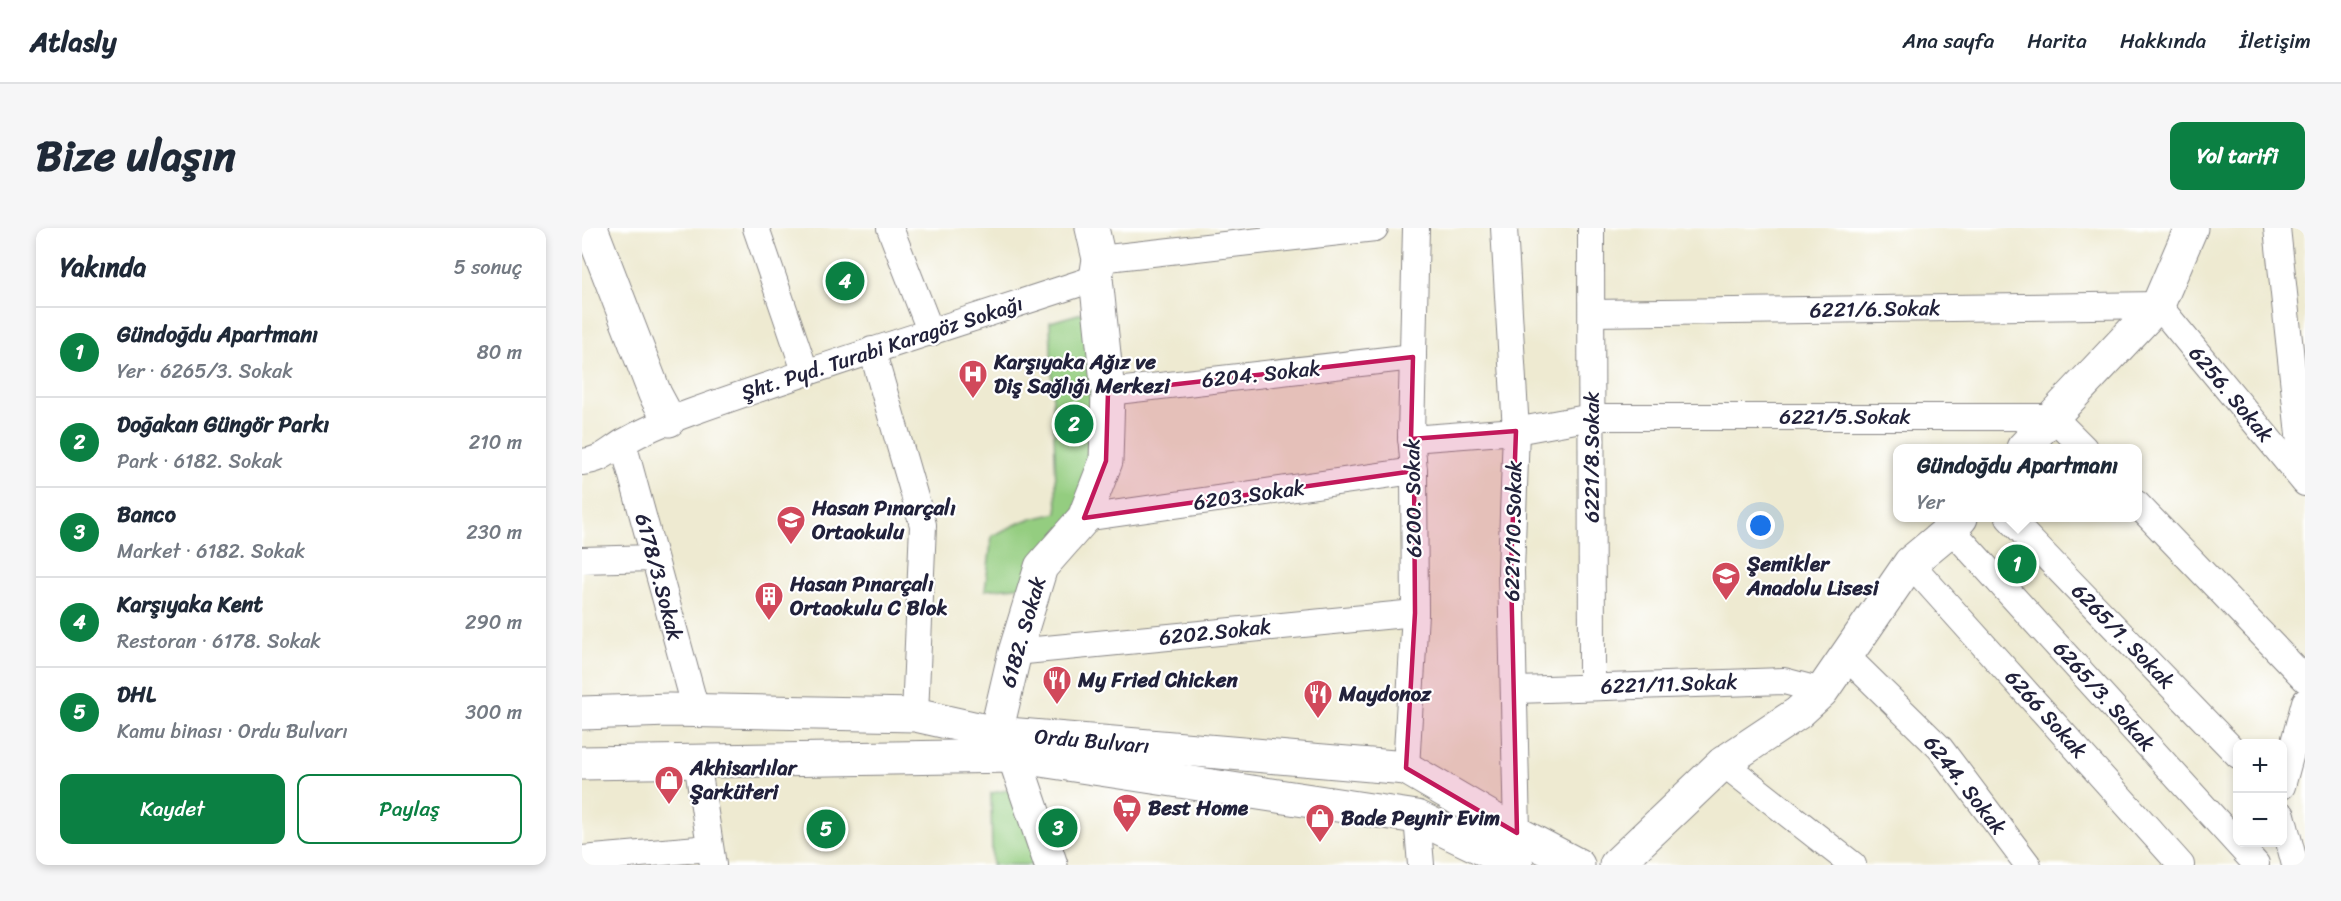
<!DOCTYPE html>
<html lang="tr">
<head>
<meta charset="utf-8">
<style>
  body { margin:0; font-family:Sriracha,sans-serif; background:#f6f6f7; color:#1f2937 }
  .controls { position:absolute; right:18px; bottom:18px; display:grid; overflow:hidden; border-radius:12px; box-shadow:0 3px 9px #0003 }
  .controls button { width:54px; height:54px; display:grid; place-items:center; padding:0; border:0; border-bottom:2px solid #e0e1e3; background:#fff; color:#1f2937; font:30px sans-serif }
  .you { position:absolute; left:1179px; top:298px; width:21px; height:21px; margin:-15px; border:4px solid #fff; border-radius:50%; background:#1a73e8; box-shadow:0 0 0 9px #1a73e833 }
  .badge { display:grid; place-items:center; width:39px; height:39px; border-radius:50%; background:#0b8043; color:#fff; font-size:20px; font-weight:700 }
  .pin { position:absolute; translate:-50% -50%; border:3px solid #fff; box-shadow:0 2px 6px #0006 }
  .popup { position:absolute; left:1311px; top:216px; width:249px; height:78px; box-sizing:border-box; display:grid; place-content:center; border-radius:12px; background:#fff; filter:drop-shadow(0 2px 4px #0005); font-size:20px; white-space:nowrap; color:#747a83 }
  .popup b { font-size:22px; color:#1f2937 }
  .popup::after { content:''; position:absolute; left:50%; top:100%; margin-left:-12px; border:12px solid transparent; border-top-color:#fff }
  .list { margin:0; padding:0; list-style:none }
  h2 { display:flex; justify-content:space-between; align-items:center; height:78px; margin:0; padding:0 24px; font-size:26px }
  h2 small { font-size:20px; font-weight:400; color:#747a83 }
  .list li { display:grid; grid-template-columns:39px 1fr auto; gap:18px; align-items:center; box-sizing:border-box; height:90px; padding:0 24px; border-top:2px solid #e0e1e3 }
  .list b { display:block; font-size:22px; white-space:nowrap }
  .list p { margin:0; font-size:20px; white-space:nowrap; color:#747a83 }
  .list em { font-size:20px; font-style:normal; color:#747a83 }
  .actions { display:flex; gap:12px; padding:18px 24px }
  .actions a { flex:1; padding:14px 0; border:2px solid #0b8043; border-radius:12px; text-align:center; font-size:21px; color:#0b8043 }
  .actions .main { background:#0b8043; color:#fff }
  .map { position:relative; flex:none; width:1723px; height:637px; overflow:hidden; border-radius:12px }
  header { display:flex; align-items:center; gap:36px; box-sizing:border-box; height:84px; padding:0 30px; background:#fff; border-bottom:2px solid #e0e1e3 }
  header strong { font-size:28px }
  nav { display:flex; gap:33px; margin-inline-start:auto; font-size:21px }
  .intro { display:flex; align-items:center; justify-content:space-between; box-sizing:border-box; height:144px; padding:0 36px }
  h1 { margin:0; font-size:42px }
  .button { padding:15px 27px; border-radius:12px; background:#0b8043; color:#fff; font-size:21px; font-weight:700 }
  main { display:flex; gap:36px; padding:0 36px }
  aside { flex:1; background:#fff; border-radius:12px; box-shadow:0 3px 9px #0003 }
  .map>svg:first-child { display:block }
  .green { fill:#94cd80; stroke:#5b785e; stroke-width:1.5 }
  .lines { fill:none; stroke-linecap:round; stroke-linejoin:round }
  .minor-casing { stroke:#888686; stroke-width:28 }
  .tertiary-casing { stroke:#888686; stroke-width:35 }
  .secondary-casing { stroke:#888686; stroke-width:35 }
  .minor { stroke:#fff; stroke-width:26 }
  .tertiary { stroke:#fff; stroke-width:33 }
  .secondary { stroke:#fff; stroke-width:33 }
  .marked { fill:#c2185b; fill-opacity:0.2; stroke:#c2185b; stroke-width:4.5; stroke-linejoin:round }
  .labels { text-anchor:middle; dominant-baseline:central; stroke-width:4.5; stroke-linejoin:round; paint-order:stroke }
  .street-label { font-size:21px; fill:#22223b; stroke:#fff }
  .poi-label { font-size:21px; font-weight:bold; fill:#22223b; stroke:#fff; text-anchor:start }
</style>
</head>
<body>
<header>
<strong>Atlasly</strong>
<nav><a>Ana sayfa</a><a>Harita</a><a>Hakkında</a><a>İletişim</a></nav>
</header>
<div class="intro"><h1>Bize ulaşın</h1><a class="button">Yol tarifi</a></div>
<main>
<aside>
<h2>Yakında<small>5 sonuç</small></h2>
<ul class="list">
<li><span class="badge">1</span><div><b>Gündoğdu Apartmanı</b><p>Yer · 6265/3. Sokak</p></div><em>80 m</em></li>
<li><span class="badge">2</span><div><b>Doğakan Güngör Parkı</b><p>Park · 6182. Sokak</p></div><em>210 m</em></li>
<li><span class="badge">3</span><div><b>Banco</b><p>Market · 6182. Sokak</p></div><em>230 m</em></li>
<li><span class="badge">4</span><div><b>Karşıyaka Kent</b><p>Restoran · 6178. Sokak</p></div><em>290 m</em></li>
<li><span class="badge">5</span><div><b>DHL</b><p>Kamu binası · Ordu Bulvarı</p></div><em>300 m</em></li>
</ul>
<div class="actions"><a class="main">Kaydet</a><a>Paylaş</a></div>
</aside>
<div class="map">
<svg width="1723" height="637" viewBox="0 0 1723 637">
  <rect width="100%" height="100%" fill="#fff"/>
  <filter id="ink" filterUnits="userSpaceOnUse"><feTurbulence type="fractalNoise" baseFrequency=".0167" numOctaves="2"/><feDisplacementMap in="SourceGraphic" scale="12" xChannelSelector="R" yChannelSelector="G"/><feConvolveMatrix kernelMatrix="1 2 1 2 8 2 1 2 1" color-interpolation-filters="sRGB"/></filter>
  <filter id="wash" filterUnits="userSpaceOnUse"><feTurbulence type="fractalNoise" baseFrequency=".008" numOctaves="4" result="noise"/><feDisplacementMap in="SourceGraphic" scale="24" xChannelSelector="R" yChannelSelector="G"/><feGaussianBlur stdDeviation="1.35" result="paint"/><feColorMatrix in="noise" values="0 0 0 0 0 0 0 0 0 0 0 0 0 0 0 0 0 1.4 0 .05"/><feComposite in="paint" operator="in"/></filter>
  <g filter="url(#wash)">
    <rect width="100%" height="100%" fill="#eeead1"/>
    <g class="green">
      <path d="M500,85L509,109L512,224L499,274L444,358L403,362L410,308L441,293L475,285L468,94Z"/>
      <path d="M436,560L463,637H410L409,565Z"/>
    </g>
  </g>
  <g filter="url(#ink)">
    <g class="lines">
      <g class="minor-casing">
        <g id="minor">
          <path d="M174,0L223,143"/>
          <path d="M308,0L349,105"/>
          <path d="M922,0L934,203L929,343L935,605"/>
          <path d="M1009,0L1010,458"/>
          <path d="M1695,0L1722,253"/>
          <path d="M517,31L793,0"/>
          <path d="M1010,85L1576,77L1723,255"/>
          <path d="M290,122L341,297L333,487"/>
          <path d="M526,164L831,129"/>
          <path d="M829,211L934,203L1010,189H1471L1502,220"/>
          <path d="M41,215L114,482"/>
          <path d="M0,234C19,232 25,225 40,215C61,203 84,193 107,185C241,137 378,95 514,50"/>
          <path d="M1555,276L1723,451"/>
          <path d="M502,290L832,243"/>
          <path d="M1427,290L1656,527"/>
          <path d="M1369,301L1674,636"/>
          <path d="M0,332L71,330"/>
          <path d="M1328,335L1599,637"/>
          <path d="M433,424L833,385"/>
          <path d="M1265,429L1358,520L1446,637"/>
          <path d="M932,462L1202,453L1240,463"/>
          <path d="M115,533L131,637"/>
          <path d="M1141,535L1271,637"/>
          <path d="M824,540L833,385L832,243L829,207L834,0"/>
          <path d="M1700,558L1723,474"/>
          <path d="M1700,587L1713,637"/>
          <path d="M835,589L839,637"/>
          <path d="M0,631L128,620"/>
        </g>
      </g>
      <g class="tertiary-casing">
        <g id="tertiary">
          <path d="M9,0L73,166L87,192"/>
          <path d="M1441,220L1576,77L1609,0"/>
          <path d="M469,637L432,528L414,505L433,424L459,339L502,290L524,233L526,164L514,50L517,31L510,0"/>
          <path d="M1034,637L1141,535L1216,485L1240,463L1328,335L1369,301L1379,290"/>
        </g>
      </g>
      <g class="secondary-casing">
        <g id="secondary">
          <path d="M0,485L87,482L333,487L414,505L824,540L935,605L996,637"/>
          <path d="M0,535L432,528L835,589L935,637"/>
        </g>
      </g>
      <use href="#minor" class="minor"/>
      <use href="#tertiary" class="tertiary"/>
      <use href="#secondary" class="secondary"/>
    </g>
  </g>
  <path class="marked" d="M831,129L829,211L934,203L929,343L935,605L824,540L833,385L832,243L502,290L524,233L526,164Z"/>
  <defs>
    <g id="hospital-pin" transform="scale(1.5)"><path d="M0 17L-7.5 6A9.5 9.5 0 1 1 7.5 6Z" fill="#d1495b" stroke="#fff"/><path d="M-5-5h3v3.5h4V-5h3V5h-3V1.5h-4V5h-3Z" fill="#fff"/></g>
    <g id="school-pin" transform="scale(1.5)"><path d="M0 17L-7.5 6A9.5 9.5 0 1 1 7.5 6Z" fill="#d1495b" stroke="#fff"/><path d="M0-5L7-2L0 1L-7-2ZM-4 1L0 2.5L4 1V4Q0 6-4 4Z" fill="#fff"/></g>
    <g id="building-pin" transform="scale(1.5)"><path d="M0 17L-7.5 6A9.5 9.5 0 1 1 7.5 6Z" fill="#d1495b" stroke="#fff"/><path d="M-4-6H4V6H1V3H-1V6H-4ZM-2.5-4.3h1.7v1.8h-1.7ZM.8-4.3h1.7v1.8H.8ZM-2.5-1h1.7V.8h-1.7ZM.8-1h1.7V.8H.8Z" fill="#fff"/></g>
    <g id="restaurant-pin" transform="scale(1.5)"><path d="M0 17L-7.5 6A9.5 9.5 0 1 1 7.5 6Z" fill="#d1495b" stroke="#fff"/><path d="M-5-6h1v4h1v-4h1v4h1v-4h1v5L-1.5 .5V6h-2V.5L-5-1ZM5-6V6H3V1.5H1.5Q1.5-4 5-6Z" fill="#fff"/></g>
    <g id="shop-pin" transform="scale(1.5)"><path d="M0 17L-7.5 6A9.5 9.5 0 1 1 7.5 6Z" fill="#d1495b" stroke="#fff"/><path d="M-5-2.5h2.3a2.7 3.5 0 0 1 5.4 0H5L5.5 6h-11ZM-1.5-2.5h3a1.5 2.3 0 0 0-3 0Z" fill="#fff"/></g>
    <g id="supermarket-pin" transform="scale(1.5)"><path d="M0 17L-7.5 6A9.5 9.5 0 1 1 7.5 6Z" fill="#d1495b" stroke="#fff"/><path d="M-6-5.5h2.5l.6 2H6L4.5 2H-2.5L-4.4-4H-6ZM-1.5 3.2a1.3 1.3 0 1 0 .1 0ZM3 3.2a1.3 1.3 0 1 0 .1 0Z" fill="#fff"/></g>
  </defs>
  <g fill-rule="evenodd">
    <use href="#hospital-pin" x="391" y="146"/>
    <use href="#school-pin" x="209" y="292"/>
    <use href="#school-pin" x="1144" y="348"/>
    <use href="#building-pin" x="187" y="368"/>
    <use href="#restaurant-pin" x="475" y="452"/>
    <use href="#restaurant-pin" x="736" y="466"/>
    <use href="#shop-pin" x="87" y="552"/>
    <use href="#supermarket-pin" x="545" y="580"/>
    <use href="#shop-pin" x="738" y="590"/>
  </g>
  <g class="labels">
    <g class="street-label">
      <text transform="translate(1293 81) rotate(-1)">6221/6.Sokak</text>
      <text transform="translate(300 120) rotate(-18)">Şht. Pyd. Turabi Karagöz Sokağı</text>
      <text transform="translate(679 146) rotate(-6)">6204. Sokak</text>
      <text transform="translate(1649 166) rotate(50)">6256. Sokak</text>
      <text x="1263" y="189">6221/5.Sokak</text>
      <text transform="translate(1010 229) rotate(-90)">6221/8.Sokak</text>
      <text transform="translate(667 267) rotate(-8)">6203.Sokak</text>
      <text transform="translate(831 270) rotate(-91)">6200. Sokak</text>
      <text transform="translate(931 303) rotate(-89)">6221/10.Sokak</text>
      <text transform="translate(77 349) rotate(75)">6178/3.Sokak</text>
      <text transform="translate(441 404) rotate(-74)">6182. Sokak</text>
      <text transform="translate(633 404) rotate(-6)">6202.Sokak</text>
      <text transform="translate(1541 408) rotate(46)">6265/1. Sokak</text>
      <text transform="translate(1087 456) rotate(-2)">6221/11.Sokak</text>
      <text transform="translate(1522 468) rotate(48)">6265/3. Sokak</text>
      <text transform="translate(1464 486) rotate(48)">6266 Sokak</text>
      <text transform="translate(510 513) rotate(5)">Ordu Bulvarı</text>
      <text transform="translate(1383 557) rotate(52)">6244. Sokak</text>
    </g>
    <g class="poi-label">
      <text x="412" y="134">Karşıyaka Ağız ve<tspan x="412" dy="24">Diş Sağlığı Merkezi</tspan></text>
      <text x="230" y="280">Hasan Pınarçalı<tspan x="230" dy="24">Ortaokulu</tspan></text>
      <text x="1165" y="336">Şemikler<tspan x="1165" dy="24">Anadolu Lisesi</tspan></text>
      <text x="208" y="356">Hasan Pınarçalı<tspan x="208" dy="24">Ortaokulu C Blok</tspan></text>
      <text x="496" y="452">My Fried Chicken</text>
      <text x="757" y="466">Maydonoz</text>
      <text x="108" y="540">Akhisarlılar<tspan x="108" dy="24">Şarküteri</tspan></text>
      <text x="566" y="580">Best Home</text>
      <text x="759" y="590">Bade Peynir Evim</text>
    </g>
  </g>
</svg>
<div class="controls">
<button>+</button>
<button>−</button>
</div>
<div class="you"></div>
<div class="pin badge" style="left:1435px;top:336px">1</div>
<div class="popup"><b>Gündoğdu Apartmanı</b>Yer</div>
<div class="pin badge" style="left:492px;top:196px">2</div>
<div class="pin badge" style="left:476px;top:600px">3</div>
<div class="pin badge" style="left:263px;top:53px">4</div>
<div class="pin badge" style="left:244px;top:601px">5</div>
</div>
</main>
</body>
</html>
